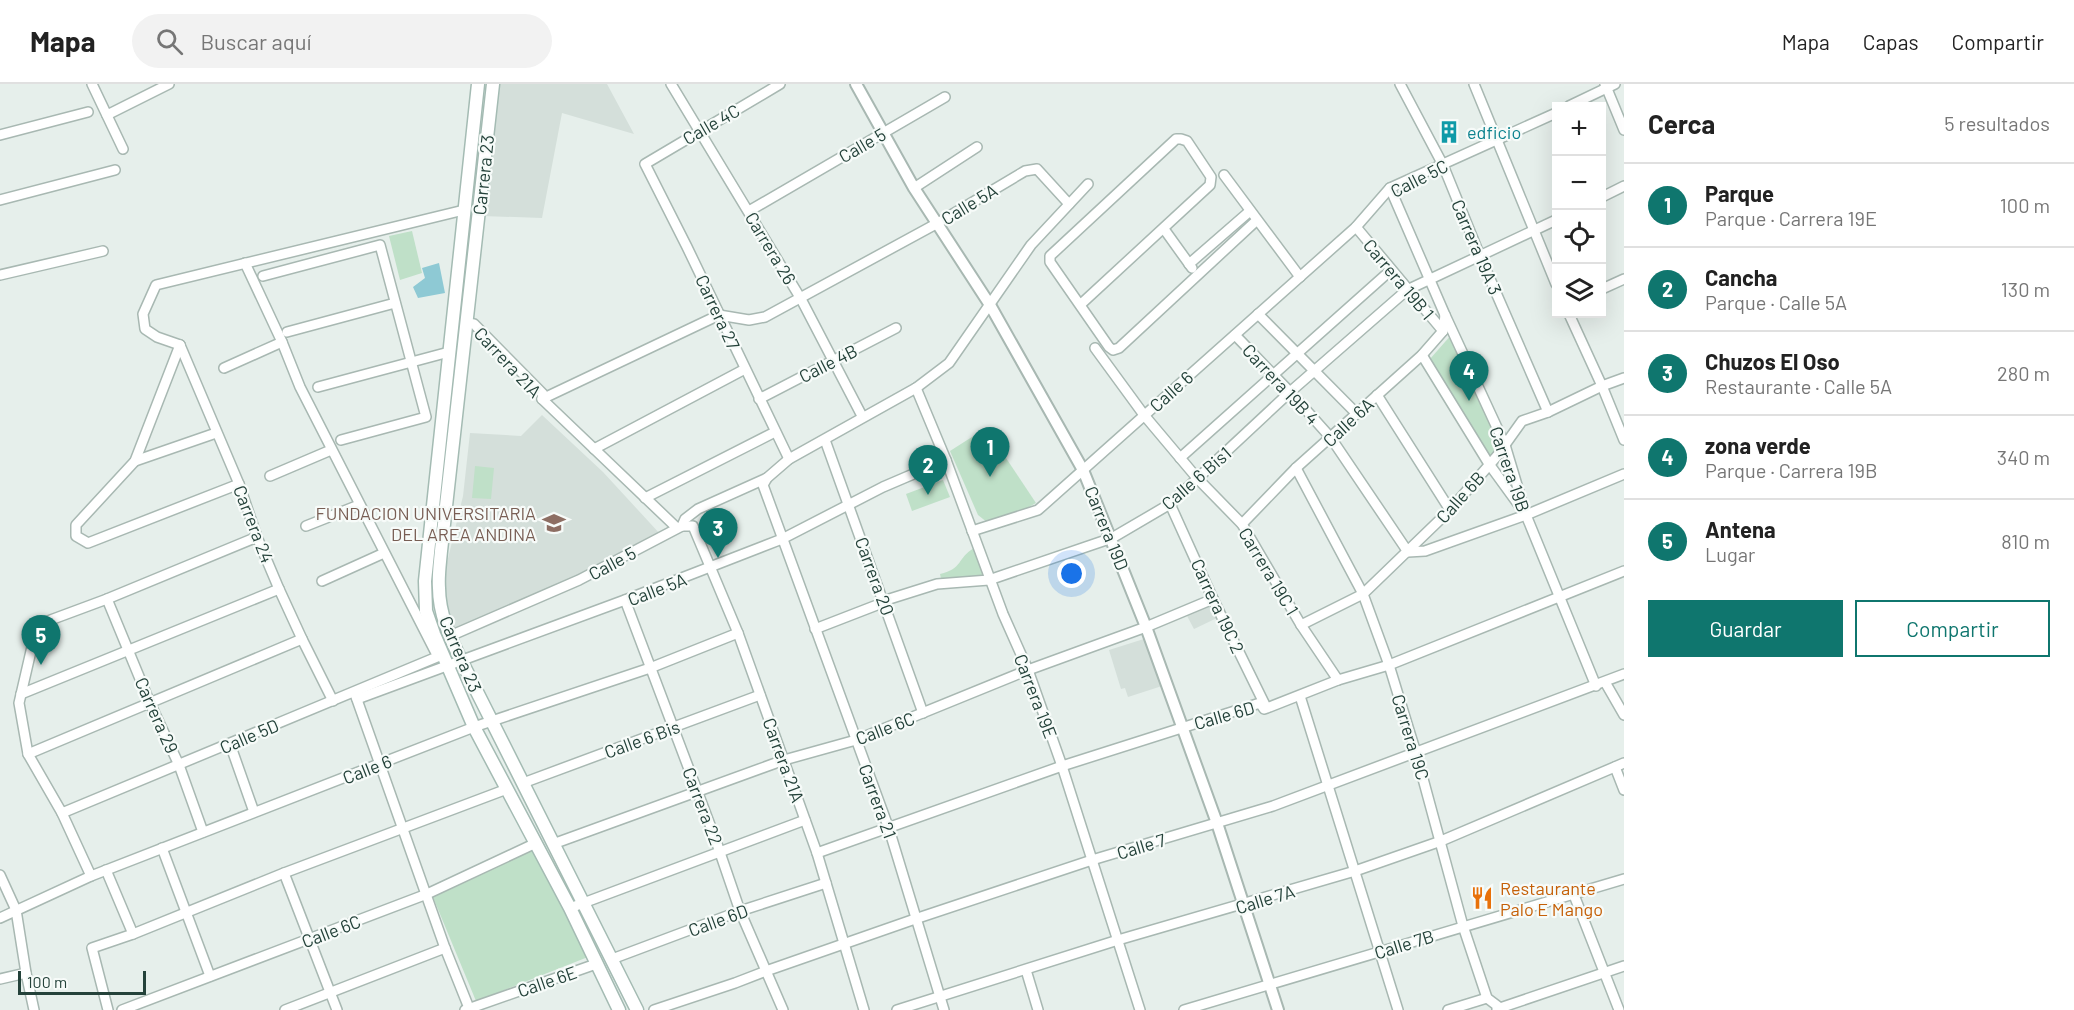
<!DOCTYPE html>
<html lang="es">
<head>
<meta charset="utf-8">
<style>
  body { margin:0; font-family:Barlow,sans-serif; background:#f2f2f2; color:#222 }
  .controls { position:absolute; right:18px; top:18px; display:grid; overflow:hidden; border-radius:0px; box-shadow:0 6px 24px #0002 }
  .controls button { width:54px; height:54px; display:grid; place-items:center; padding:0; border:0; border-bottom:2px solid #e0e0e0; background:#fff; color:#222; font:30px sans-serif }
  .scale { position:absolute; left:18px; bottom:15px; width:128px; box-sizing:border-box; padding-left:6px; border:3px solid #24423a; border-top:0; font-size:16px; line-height:21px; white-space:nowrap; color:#24423a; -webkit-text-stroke:4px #f7fbf9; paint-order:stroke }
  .you { position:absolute; left:1072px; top:490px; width:21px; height:21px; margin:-15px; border:4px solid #fff; border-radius:50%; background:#1a73e8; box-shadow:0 0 0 9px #1a73e833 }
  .badge { display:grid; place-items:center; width:39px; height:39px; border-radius:50%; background:#0f766e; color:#fff; font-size:20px; font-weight:700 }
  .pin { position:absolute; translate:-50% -50px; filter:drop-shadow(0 2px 3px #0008) }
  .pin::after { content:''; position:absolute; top:32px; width:21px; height:18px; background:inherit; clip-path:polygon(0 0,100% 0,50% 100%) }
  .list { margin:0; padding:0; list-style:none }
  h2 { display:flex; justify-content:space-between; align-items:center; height:78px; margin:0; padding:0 24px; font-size:26px }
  h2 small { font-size:20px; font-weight:400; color:#767676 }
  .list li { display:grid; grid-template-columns:39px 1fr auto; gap:18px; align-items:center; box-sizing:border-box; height:84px; padding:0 24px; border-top:2px solid #e0e0e0 }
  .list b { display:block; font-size:22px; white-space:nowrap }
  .list p { margin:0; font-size:20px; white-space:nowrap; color:#767676 }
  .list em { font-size:20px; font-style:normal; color:#767676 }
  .actions { display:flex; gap:12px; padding:18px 24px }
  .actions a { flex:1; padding:14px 0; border:2px solid #0f766e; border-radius:0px; text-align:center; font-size:21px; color:#0f766e }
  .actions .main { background:#0f766e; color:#fff }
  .icon { flex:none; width:33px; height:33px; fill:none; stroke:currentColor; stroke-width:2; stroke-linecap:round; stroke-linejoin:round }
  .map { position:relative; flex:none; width:1624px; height:926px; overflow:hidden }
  header { display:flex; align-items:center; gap:36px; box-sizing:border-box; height:84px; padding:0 30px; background:#fff; border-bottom:2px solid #e0e0e0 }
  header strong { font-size:28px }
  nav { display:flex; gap:33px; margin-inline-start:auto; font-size:21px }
  .search { width:420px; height:54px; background:#f2f2f2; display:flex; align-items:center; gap:15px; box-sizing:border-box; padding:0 21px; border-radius:33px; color:#767676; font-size:22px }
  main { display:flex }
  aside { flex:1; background:#fff }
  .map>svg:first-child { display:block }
  .built { fill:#d4dfda }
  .green { fill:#bfe0c8 }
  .water { fill:#8ec9d4 }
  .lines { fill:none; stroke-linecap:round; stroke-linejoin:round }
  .minor-casing { stroke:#a8b8b2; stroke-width:12 }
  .tertiary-casing { stroke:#a8b8b2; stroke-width:14 }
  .secondary-casing { stroke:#a4bbb3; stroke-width:15 }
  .minor { stroke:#fff; stroke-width:9 }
  .tertiary { stroke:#fff; stroke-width:10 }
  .secondary { stroke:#fff; stroke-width:12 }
  .labels { text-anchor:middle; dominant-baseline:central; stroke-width:4.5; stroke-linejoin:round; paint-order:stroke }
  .street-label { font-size:18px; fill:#24423a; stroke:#f7fbf9 }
  .culture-label { font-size:18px; fill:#0d838f; stroke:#f7fbf9; text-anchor:start }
  .education-label { font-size:18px; fill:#785e54; stroke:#f7fbf9; text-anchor:end }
  .food-label { font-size:18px; fill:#c56008; stroke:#f7fbf9; text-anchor:start }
</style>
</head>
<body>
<header>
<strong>Mapa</strong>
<div class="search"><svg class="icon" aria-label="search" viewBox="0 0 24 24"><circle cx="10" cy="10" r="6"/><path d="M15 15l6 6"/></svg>Buscar aquí</div>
<nav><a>Mapa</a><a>Capas</a><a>Compartir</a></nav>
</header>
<main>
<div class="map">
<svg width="1624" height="926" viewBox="0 0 1624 926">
  <rect width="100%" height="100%" fill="#e6efeb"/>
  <g class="built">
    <path d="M500,0H607L634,50L562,29L542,134L482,132Z"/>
    <path d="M542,331L603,388L661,451L574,498L454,549L445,517V487L463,412L470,349L521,352Z"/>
    <path d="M1210,520L1217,534L1194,545L1186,530Z"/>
    <path d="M1147,554L1162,602L1128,613L1125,604L1121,605L1109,566Z"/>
  </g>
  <g class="green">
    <path d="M412,147L422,189L400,196L389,152Z"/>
    <path d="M1452,250L1501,360L1490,373L1430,275Z"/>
    <path d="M986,344L1036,419L998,440L988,439L978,431L950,367Z"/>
    <path d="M475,382L494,384L491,415L472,414Z"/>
    <path d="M943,396L950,413L912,427L906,410Z"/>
    <path d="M974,464L987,493L942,499L940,490C963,485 957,474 974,464Z"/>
    <path d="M533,763L588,873L476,917L430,806Z"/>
  </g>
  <path class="water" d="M439,179L445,209L418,214L413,203L425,194L422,184Z"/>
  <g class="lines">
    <g class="minor-casing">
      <g id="minor">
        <path d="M92,0L123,65"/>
        <path d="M671,0L801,215L862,332"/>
        <path d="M780,0L645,80L687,163L789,375"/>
        <path d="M1400,0L1443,81L1480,172L1548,328"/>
        <path d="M1474,0L1556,200"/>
        <path d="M1605,0L1624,46"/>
        <path d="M1569,22L1615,0"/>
        <path d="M107,31L169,0"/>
        <path d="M0,51L88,28"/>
        <path d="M1224,91L1300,193"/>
        <path d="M914,104L977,63"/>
        <path d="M1390,104L1445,231L1505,361L1526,431L1596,602"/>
        <path d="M1602,113L1624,102"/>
        <path d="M0,116L115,86"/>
        <path d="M749,127L945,13"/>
        <path d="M1356,143L1443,247"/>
        <path d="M1164,145L1192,184"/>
        <path d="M1189,180L1250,127"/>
        <path d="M0,191L103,167"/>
        <path d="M263,192L380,161L426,333L341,356"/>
        <path d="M1602,205L1624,195"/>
        <path d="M1080,221L1210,101L1211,93L1187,57L1181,55H1176L1050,172V178L1109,263L1113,266L1119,264L1257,136"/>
        <path d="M1258,230L1357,330"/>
        <path d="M1569,230L1602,302L1624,356"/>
        <path d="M467,239L474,240L543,310L542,315L677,444"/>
        <path d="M287,248L395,219"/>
        <path d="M1235,251L1290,308L1331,354L1408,468L1425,467L1526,431L1624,390"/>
        <path d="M180,261L157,253L145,245L143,230L156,201L464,126"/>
        <path d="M180,261L135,377L76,441V452L88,459L239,400"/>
        <path d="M180,261L239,400L257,453L279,505L302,555L333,617"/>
        <path d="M1095,264L1144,331L1197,394L1242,440L1301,541L1338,596"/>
        <path d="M1422,271L1489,380L1521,424"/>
        <path d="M224,284L282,258"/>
        <path d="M318,303L449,268"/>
        <path d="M916,304L946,376L1003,530L1028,586L1062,682L1140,926"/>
        <path d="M1377,311L1450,426"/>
        <path d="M542,315L719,231L749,236L765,233L936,140L1025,87L1037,85L1069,120"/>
        <path d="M759,315L896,244"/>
        <path d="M825,356L923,629"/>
        <path d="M594,365L745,285"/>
        <path d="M1180,374L1391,186"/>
        <path d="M135,377L216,349"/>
        <path d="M1296,384L1363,510L1389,581L1416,669L1463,842L1487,914L1503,926"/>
        <path d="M270,392L331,366"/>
        <path d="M645,414L775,348"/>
        <path d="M1170,420L1213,515L1265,621"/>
        <path d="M1242,440L1296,384L1422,271L1443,247L1445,231"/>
        <path d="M306,442L359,421"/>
        <path d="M682,442H693L738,549L817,769L864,926"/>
        <path d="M972,447L1038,426L1356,143L1390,104L1556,29"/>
        <path d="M322,497L384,469"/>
        <path d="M107,515L150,619L179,681L203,748"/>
        <path d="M625,516L715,754L740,827L783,926"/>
        <path d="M1301,541L1363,510L1450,426L1497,372L1522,337L1548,328L1602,302L1624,294"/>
        <path d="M815,545L877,521L883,517L937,500L989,496L1112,454L1170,420L1290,308L1407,206L1556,136"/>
        <path d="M450,552L579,496L682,442L685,435L698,425L767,394"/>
        <path d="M1605,598L1624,631"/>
        <path d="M21,610L279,505"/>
        <path d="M355,610L445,864L469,924"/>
        <path d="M1300,612L1398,926"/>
        <path d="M357,615L625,516L782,455L883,403L946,376"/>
        <path d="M230,660L254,728"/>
        <path d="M28,670L302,555"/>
        <path d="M1615,683L1624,706"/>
        <path d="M523,699L760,611"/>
        <path d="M62,729L437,573V571L300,303L282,258L245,179"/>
        <path d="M553,760L784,676L856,656L1028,586L1146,543L1213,515"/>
        <path d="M162,764L210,892"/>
        <path d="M817,769L1062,682L1260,619L1264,625L1267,624L1338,596L1389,581L1624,487"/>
        <path d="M106,786L133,850"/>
        <path d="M284,789L337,926"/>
        <path d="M0,791L16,826L26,889L34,926"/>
        <path d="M91,792L62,729L28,670L19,619L37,541L107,515L257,453"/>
        <path d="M1574,811L1619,926"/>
        <path d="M570,824L805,736"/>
        <path d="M0,834L91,792L474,643L650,584L738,549"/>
        <path d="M612,875L740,827L826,799"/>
        <path d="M1026,886L1038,926"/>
        <path d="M0,895L26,889"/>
        <path d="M1497,925L1624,882"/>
        <path d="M108,926L92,864L133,850L284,789L507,705"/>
        <path d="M122,926L427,810L536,759"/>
        <path d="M285,926L445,864"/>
        <path d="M465,926L596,880"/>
        <path d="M654,926L735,899L766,887L915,835L1092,776L1273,722L1624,590"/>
        <path d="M897,926L1118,856L1355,787L1441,757L1624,679"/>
        <path d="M944,926L889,745L763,401L767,394L789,375L916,304L949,279L1031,161L1088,100"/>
        <path d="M1184,926L1624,795"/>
        <path d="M1448,926L1487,914"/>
      </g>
    </g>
    <g class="tertiary-casing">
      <path id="tertiary" d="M856,0L914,104L990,221L1083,386L1146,543L1217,739L1278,926"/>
    </g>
    <g class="secondary-casing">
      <g id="secondary">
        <path d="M478,0L425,497L426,527L434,550L474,643L570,824L619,926"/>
        <path d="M493,0L441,467C440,479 438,492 439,504C439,529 450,554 461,576L637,926"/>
      </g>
    </g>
    <use href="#minor" class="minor"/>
    <use href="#tertiary" class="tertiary"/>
    <use href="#secondary" class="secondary"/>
  </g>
  <defs>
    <g id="building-bare" transform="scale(1.8)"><path d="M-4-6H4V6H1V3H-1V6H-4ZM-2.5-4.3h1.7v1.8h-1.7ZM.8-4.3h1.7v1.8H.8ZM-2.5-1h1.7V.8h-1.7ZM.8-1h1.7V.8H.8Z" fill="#0f9aa8" stroke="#f7fbf9" stroke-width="2.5" paint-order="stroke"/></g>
    <g id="university-bare" transform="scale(1.8)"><path d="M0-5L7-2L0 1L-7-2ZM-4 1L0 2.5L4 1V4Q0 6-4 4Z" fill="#8d6e63" stroke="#f7fbf9" stroke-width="2.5" paint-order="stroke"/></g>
    <g id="restaurant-bare" transform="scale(1.8)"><path d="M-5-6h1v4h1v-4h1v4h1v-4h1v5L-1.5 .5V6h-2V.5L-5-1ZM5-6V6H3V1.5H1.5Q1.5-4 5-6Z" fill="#e8710a" stroke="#f7fbf9" stroke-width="2.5" paint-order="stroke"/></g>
  </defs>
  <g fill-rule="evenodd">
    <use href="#building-bare" x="1449" y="48"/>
    <use href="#university-bare" x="554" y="439"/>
    <use href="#restaurant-bare" x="1482" y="814"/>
  </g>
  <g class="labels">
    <g class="street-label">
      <text transform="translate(711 40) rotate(-30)">Calle 4C</text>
      <text transform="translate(862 61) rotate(-30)">Calle 5</text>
      <text transform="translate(483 91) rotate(-84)">Carrera 23</text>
      <text transform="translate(1419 94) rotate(-27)">Calle 5C</text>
      <text transform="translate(969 120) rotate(-31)">Calle 5A</text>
      <text transform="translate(1477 163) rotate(67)">Carrera 19A 3</text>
      <text transform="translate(771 164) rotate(59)">Carrera 26</text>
      <text transform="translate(1399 195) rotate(50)">Carrera 19B 1</text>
      <text transform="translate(718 228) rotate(65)">Carrera 27</text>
      <text transform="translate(508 278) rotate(47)">Carrera 21A</text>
      <text transform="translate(828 279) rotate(-27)">Calle 4B</text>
      <text transform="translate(1281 300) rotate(47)">Carrera 19B 4</text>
      <text transform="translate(1171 307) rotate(-42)">Calle 6</text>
      <text transform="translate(1348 338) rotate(-43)">Calle 6A</text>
      <text transform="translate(1510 385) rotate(71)">Carrera 19B</text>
      <text transform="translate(1196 394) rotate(-41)">Calle 6 Bis1</text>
      <text transform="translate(1460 413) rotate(-48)">Calle 6B</text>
      <text transform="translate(254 440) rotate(69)">Carrera 24</text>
      <text transform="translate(1107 444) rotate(68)">Carrera 19D</text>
      <text transform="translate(612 479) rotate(-28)">Calle 5</text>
      <text transform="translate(1269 487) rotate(59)">Carrera 19C 1</text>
      <text transform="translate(875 492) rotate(70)">Carrera 20</text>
      <text transform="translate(657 505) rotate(-21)">Calle 5A</text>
      <text transform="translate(1218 522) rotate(65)">Carrera 19C 2</text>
      <text transform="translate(461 570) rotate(67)">Carrera 23</text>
      <text transform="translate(1036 612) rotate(69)">Carrera 19E</text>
      <text transform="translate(157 631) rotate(66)">Carrera 29</text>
      <text transform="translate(1224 631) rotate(-16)">Calle 6D</text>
      <text transform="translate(885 644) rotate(-21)">Calle 6C</text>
      <text transform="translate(249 652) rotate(-23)">Calle 5D</text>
      <text transform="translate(1411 653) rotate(73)">Carrera 19C</text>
      <text transform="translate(642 655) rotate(-20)">Calle 6 Bis</text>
      <text transform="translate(784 676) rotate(70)">Carrera 21A</text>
      <text transform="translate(367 685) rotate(-21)">Calle 6</text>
      <text transform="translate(878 717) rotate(70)">Carrera 21</text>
      <text transform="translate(703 722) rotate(69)">Carrera 22</text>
      <text transform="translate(1141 762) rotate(-17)">Calle 7</text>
      <text transform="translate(1265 815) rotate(-17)">Calle 7A</text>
      <text transform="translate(718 836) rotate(-20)">Calle 6D</text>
      <text transform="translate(331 847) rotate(-21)">Calle 6C</text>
      <text transform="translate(1404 860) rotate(-17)">Calle 7B</text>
      <text transform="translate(547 897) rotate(-19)">Calle 6E</text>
    </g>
    <g class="culture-label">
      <text x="1467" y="48">edficio</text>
    </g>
    <g class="education-label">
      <text x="536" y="429">FUNDACION UNIVERSITARIA<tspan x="536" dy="21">DEL AREA ANDINA</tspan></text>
    </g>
    <g class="food-label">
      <text x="1500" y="804">Restaurante<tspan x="1500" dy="21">Palo E Mango</tspan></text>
    </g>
  </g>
</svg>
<div class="controls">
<button>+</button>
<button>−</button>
<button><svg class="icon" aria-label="locate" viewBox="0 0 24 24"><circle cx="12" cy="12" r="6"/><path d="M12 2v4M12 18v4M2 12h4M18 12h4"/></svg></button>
<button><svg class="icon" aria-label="layers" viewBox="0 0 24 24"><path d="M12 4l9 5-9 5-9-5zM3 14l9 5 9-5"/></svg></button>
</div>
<div class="scale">100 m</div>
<div class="you"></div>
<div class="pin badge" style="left:990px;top:393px">1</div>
<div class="pin badge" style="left:928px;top:411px">2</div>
<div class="pin badge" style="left:718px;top:474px">3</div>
<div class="pin badge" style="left:1469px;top:317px">4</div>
<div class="pin badge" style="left:41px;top:581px">5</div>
</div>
<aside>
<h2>Cerca<small>5 resultados</small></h2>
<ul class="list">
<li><span class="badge">1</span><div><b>Parque</b><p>Parque · Carrera 19E</p></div><em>100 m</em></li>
<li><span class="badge">2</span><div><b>Cancha</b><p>Parque · Calle 5A</p></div><em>130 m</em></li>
<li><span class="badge">3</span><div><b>Chuzos El Oso</b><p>Restaurante · Calle 5A</p></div><em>280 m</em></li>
<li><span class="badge">4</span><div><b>zona verde</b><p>Parque · Carrera 19B</p></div><em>340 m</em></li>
<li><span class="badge">5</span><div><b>Antena</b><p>Lugar</p></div><em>810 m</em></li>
</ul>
<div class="actions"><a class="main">Guardar</a><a>Compartir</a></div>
</aside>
</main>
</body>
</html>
